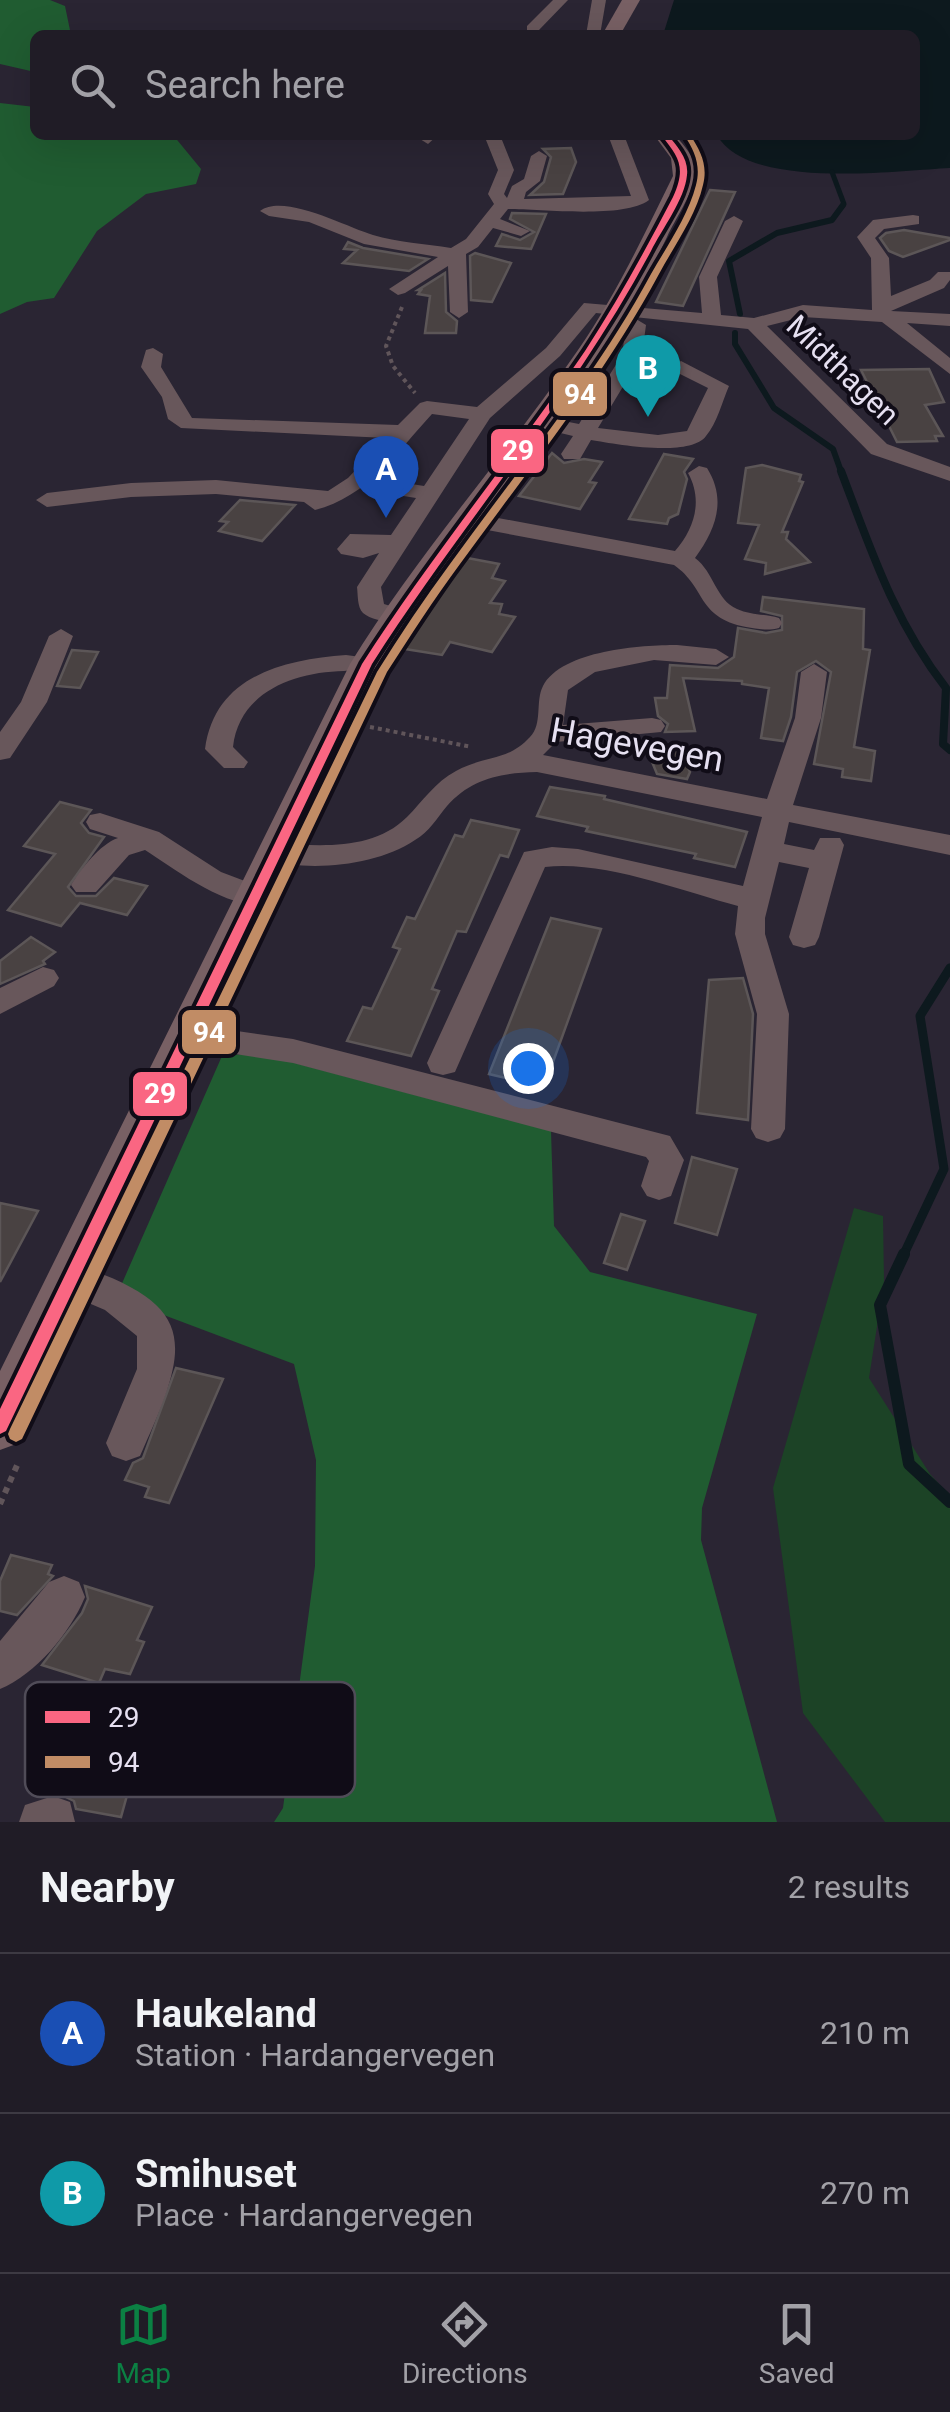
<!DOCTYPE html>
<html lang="en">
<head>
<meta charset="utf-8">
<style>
  body { margin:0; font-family:Roboto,sans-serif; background:#28252e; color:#f1f3f6 }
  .you { position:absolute; left:528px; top:1068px; width:35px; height:35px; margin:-25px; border:8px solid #fff; border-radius:50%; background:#1a73e8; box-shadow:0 0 0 15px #1a73e833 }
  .badge { display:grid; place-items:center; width:65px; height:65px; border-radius:50%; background:#0b8043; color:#fff; font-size:32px; font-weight:700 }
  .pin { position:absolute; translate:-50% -82px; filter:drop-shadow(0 2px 5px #0008) }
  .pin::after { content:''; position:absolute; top:52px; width:35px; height:30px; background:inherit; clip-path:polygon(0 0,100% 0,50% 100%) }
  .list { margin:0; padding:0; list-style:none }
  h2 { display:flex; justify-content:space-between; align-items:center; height:130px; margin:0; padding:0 40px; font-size:42px }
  h2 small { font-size:32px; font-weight:400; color:#a2a1a7 }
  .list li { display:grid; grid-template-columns:65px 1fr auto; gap:30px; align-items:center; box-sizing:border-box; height:160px; padding:0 40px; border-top:2px solid #3d3a43 }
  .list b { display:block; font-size:38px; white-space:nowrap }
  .list p { margin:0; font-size:32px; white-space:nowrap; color:#a2a1a7 }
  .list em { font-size:32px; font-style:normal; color:#a2a1a7 }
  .icon { flex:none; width:55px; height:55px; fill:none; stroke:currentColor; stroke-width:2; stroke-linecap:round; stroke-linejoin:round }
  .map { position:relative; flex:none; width:950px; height:1822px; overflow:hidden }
  .search { position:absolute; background:#201c26; box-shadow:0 10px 40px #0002; left:30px; right:30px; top:30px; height:110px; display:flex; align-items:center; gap:25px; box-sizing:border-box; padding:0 35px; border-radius:15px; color:#a2a1a7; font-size:38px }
  .sheet { height:450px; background:#201c26 }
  nav { display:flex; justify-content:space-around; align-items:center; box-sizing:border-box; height:140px; border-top:2px solid #3d3a43; background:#201c26; font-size:28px; color:#a2a1a7 }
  nav a { display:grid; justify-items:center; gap:5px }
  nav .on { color:#0b8043 }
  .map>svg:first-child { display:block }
  .green { fill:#1c4326 }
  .forest { fill:#205c31 }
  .water { fill:#0d191e }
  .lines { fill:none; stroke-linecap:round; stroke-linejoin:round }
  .stream-far4 { stroke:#0d191e; stroke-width:5 }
  .stream-far3 { stroke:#0d191e; stroke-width:6 }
  .stream-far2 { stroke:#0d191e; stroke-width:8 }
  .stream-far1 { stroke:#0d191e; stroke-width:9 }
  .stream { stroke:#0d191e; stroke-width:12 }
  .building { fill:#494242; stroke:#5c5657; stroke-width:2.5 }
  .path-far1 { stroke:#60555a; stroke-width:4; stroke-dasharray:4 4; stroke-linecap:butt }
  .path { stroke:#60555a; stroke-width:6; stroke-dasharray:6 6; stroke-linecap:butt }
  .minor { fill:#68575b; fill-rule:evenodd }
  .major { fill:#786064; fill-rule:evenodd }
  .bus-1-casing { stroke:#100c17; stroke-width:8 }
  .bus-2-casing { stroke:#100c17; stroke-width:8 }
  .bus-1 { fill:#fa6682; fill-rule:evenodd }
  .bus-2 { fill:#c18c65; fill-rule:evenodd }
  .labels { text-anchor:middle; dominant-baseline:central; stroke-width:8; stroke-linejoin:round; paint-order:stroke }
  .far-street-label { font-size:30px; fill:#e6e0f1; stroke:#100c17 }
  .street-label { font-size:35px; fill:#e6e0f1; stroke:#100c17 }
  .key { fill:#100c17; stroke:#504c58; stroke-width:2.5 }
  .key-label { font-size:28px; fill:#e6e0f1 }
  .line-badge { stroke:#100c17; stroke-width:4 }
  .badge-label { font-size:28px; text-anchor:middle; font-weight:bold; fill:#fff }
</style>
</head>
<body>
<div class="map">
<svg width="950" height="1822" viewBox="0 0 950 1822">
  <rect width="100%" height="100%" fill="#2a2533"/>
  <path class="green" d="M854,1208L883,1216L884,1281L869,1378L930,1474L950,1496V1822H885L803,1713L773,1488Z"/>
  <g class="forest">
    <path d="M0,0H50L65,6L71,35H35V72L0,64Z"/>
    <path d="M0,103L35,107V135H173L201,169L196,184L146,194L97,231L54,298L27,302L0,314Z"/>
    <path d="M257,1053L551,1131L554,1226L590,1272L757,1314L702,1508L701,1540L777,1822H274L283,1808L315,1566L316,1460L294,1364L116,1297L222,1056Z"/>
  </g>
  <path class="water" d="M674,0H950V168C893,171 747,190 717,135H915V35H663Z"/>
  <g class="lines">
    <path class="stream-far4" d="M832,172L844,204L841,208"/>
    <g class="stream-far3">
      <path d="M740,314L729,261L777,233L832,220L843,205"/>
      <path d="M735,333V344L774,408L833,449L842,474"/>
    </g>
    <path class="stream-far2" d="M841,471C871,550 894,621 946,688L943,744L950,750"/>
    <path class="stream-far1" d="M903,1256L944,1169L920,1016L950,968"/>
    <path class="stream" d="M904,1254L880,1305L909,1464L950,1502"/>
  </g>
  <g class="building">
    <path d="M571,148L576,162L563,194L530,195L544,182L551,157L543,149Z"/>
    <path d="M710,190L735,192L683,306L656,302Z"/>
    <path d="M512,213L546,214L531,249L496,246L502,234L520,240L534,232L510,219Z"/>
    <path d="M904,230L950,238V240L903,257L889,251L880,238L886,233Z"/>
    <path d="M348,242L363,248L428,259L409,271L343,263L357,250L344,249Z"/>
    <path d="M475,253L511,263L492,302L471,300L470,256Z"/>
    <path d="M445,273L446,312L457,321L456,333H425L430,296L418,294L421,290H418Z"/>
    <path d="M929,369L944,402L925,405L943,436H935L937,441L897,442L861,370Z"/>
    <path d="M552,453L564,463L584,459L602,462L589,482L596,483L580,509L519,496Z"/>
    <path d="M664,454L693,459L684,472L687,479L678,514L669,518L667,524L629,519Z"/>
    <path d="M762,465L801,475L799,481L803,482L782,532H788L786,539L810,562L765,574L766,563L745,559L759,525L738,523L746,468Z"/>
    <path d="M240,500L295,505L262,541L219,531L228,522L220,521Z"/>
    <path d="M462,557L499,564L492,578L505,581L490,603L502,604L499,614L515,617L492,652L450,642L442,655L399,648Z"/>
    <path d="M763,597L864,609L863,649L870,650L854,747L875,751L871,781L842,777L843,769L814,764L831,672L816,661L797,672L791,717L783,741L761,738L769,688L742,684V681L683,678L695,731L665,732L668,724L658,716L655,698H667L670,665L718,668L734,657L738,628L766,633L782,630V616L761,611Z"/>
    <path d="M72,650L98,652L80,688L57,686Z"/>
    <path d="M679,748L690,772L687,779L657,774L648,752Z"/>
    <path d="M550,787L605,796L604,799L747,832L735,867L694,858L696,854L586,831L588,827L537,816Z"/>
    <path d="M60,802L91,810L81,823L89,833L104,837L68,887L76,896H96L114,878L147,886L127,915L80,903L61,926L8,910L55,854L24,846Z"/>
    <path d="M471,820L519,830L508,857L500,855L466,932L457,931L432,989L439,991L411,1056L347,1041L363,1007L372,1009L400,949L393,947L407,917L415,919L455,835L463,837Z"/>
    <path d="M551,918L601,929L544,1087L489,1074Z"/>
    <path d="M31,937L55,952L43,961L45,964L0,984V961Z"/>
    <path d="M743,978L753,1014L748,1120L697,1113L709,980Z"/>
    <path d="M692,1157L737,1169L717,1235L675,1223Z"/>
    <path d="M0,1203L38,1211L0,1282Z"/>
    <path d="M621,1214L645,1221L627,1270L604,1263Z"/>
    <path d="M176,1368L223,1379L169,1503L145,1497L149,1487L125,1480L133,1463L143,1458Z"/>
    <path d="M11,1555L52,1565L48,1574L53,1576L17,1615L0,1611V1581Z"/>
    <path d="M85,1586L152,1607L137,1640L144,1642L130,1674L105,1669L99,1683L42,1665L82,1613L88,1599Z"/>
    <path d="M101,1739L170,1751L163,1775L134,1770L121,1817L76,1809L74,1801L64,1796L68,1784L64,1783L77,1741L99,1745Z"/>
  </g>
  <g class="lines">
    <g class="path-far1">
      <path d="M402,307L386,346L393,366L415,393"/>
      <path d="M370,727L472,747"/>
    </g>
    <path class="path" d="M0,1504L19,1461"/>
    <g class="minor">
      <path d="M553,0H568L537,32H527V26Z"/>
      <path d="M592,0H606L600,35H586Z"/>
      <path d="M422,135H438L428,144L420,139Z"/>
      <path d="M484,135H500L514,170L504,194L507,198L512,186L524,179L531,156L539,151L547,156L540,181L526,192L524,199L631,196L608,135H624L649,200C624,219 541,209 508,209L500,219L530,231L521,236L493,228L478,247L466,254L468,312L459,318L450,312L448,266L405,293L398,295L389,289L438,257L364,244L309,222L269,216L260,211C284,193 346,227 373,235C397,242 426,244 451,248L466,239L494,204L488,194L498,170Z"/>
      <path d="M913,215L919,216V224L884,229L875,238L889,258L891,296L930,280L938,272H950V280L944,288L891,311L950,314V326L907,323L950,358V374L882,322L803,317L767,326L887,444L950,467V481L871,454L748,329L596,313L560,356L490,418L381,587L384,604L406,611L409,616L406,621C395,624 372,621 363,613C357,607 358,594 357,587L379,553L363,558L341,554L337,549L350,534L391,535L416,498L391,494L388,489L399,482L424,486L469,419L432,414C397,452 367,497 315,510L304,502L216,494L131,497L47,507L36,500L47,493L131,483L216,480L328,491L348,478L386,438L181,428L168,419L162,397L141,367L146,350L153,348L163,354L161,367L192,418L398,425L420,403L427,401L477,407L546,348L584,303L702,313L699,277L725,221L734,216L743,221L717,277L721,315L754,318L803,305L872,310L871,258L857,237L873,220Z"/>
      <path d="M636,319L646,325L642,355L598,428L658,435L687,431L708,388L674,371L671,367L681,361L729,386C722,402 717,423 706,436C690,458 615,444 591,440L580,459H564L561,454L573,436L531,426L527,422L538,416L579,424L622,355L626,325Z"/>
      <path d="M699,466L707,468C727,500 716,529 695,558C714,572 716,600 737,609C750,615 765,614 779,618L782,623L779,628C768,631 757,629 746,627C696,617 707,588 674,565L466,526L455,519L466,512L675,551C695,528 703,500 688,473Z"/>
      <path d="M61,629L73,636L47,702L10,758L0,760V732L21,702L49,636Z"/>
      <path d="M677,645L716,649L729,657L716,665L654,660L595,672L568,690L563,725L652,718L661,720L665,726L661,732L556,742L543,755L767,799L795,718L801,672L814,664L827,672L821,718L793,805L950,835V855L789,822L784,844L814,850L820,838H840L844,845L819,937L815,945L804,948L793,945L789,937L809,868L779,862L765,918V934L789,1014L785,1129L780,1138L768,1142L756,1138L751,1129L757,1014L735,934L738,906C682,891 603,860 545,867L455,1072L443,1075L431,1072L427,1063L524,852L552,847L578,849L743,886L762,817L537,772C501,773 472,778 447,806C437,818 429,832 415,840C376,866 311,872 266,860L262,853L266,846L276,843C319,846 373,851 407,817C423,801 435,782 456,771C485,755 507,762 530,737C543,724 535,701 543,686C562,650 642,645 677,645Z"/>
      <path d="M346,655L376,659L380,664C370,675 358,670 344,671C294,672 239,692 233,747L248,762L244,768H224L205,749C215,676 282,660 346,655Z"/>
      <path d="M100,813L159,832L221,872L266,889L270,896L266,903C232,913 173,868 145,850L129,855L96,892H76L71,885C81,869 100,844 118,838L90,829L86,822L90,815Z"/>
      <path d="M43,967L54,970L59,978L54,986L0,1014V988Z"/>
      <path d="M188,1024L293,1039L670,1136L684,1160L671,1196L659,1200L647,1196L641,1186L649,1161L646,1157L293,1063L177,1045L172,1036L177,1027Z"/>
      <path d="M71,1263C202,1305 190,1345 140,1456L126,1461L112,1456L106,1443L137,1369V1336L105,1310L58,1290L53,1279L58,1268Z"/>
      <path d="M64,1576L79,1582L85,1597C70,1633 36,1674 0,1689V1641L49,1582Z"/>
      <path d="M53,1796L70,1802L75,1822H19L25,1805Z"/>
    </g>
    <g class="major">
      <path d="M622,0H640L620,35H602Z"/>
      <path d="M654,135H675C685,147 697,158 695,175C693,194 675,219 667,237C592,393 471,517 384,664L19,1443L0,1450V1371L350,664C418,553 505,457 578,350C616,295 644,235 673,176L671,158Z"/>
    </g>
    <g class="bus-1-casing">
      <path id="bus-1" d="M661,135H668C677,146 689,159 687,175C685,199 662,229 651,251C573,398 461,524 372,664L6,1431L0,1434V1409L362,664C431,556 513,457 585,351C617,302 646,249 673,197C686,168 680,158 661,135Z"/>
    </g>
    <g class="bus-2-casing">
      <path id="bus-2" d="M684,135H690C701,151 708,166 703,185C696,216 674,246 659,274C603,378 529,469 460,564C434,599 411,635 387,672L22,1439L16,1442L10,1439L8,1434L10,1429L377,672C400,635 424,599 450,564C519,468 595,378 651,274C667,246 688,216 696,185C701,166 695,151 684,135Z"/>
    </g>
    <use href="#bus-1" class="bus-1"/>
    <use href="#bus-2" class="bus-2"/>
  </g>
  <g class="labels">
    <g class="far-street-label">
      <text transform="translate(843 370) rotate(44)">Midthagen</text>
    </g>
    <g class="street-label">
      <text transform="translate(637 745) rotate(10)">Hagevegen</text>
    </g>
  </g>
  <rect x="25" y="1682" width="330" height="115" rx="15" class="key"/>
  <rect x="45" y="1711" width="45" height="12" fill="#fa6682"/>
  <rect x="45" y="1756" width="45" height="12" fill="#c18c65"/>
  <g class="key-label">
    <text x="108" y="1727">29</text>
    <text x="108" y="1772">94</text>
  </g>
  <g class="line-badge">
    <rect x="551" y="370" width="58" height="48" rx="10" fill="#c18c65"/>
    <rect x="489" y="427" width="57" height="48" rx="10" fill="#fa6682"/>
    <rect x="180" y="1008" width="58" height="48" rx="10" fill="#c18c65"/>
    <rect x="131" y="1070" width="58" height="48" rx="10" fill="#fa6682"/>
  </g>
  <g class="badge-label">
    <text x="580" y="404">94</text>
    <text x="518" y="460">29</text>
    <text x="209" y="1042">94</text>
    <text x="160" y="1103">29</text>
  </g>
</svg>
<div class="you"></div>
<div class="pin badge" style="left:386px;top:518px;background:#1a4fb4">A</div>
<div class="pin badge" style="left:648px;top:417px;background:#0f9aa8">B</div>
<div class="search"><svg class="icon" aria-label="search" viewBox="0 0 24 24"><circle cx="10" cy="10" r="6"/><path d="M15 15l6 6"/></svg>Search here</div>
</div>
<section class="sheet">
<h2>Nearby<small>2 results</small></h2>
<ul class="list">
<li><span class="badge" style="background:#1a4fb4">A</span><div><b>Haukeland</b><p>Station · Hardangervegen</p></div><em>210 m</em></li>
<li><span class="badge" style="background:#0f9aa8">B</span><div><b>Smihuset</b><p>Place · Hardangervegen</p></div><em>270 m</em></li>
</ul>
</section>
<nav>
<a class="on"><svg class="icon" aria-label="map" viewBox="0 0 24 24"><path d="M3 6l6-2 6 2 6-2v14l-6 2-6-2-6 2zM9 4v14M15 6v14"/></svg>Map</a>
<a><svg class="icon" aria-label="directions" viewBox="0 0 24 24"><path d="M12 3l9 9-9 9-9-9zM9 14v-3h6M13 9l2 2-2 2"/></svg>Directions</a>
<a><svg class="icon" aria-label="saved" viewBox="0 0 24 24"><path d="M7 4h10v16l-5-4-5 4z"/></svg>Saved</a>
</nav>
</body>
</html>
